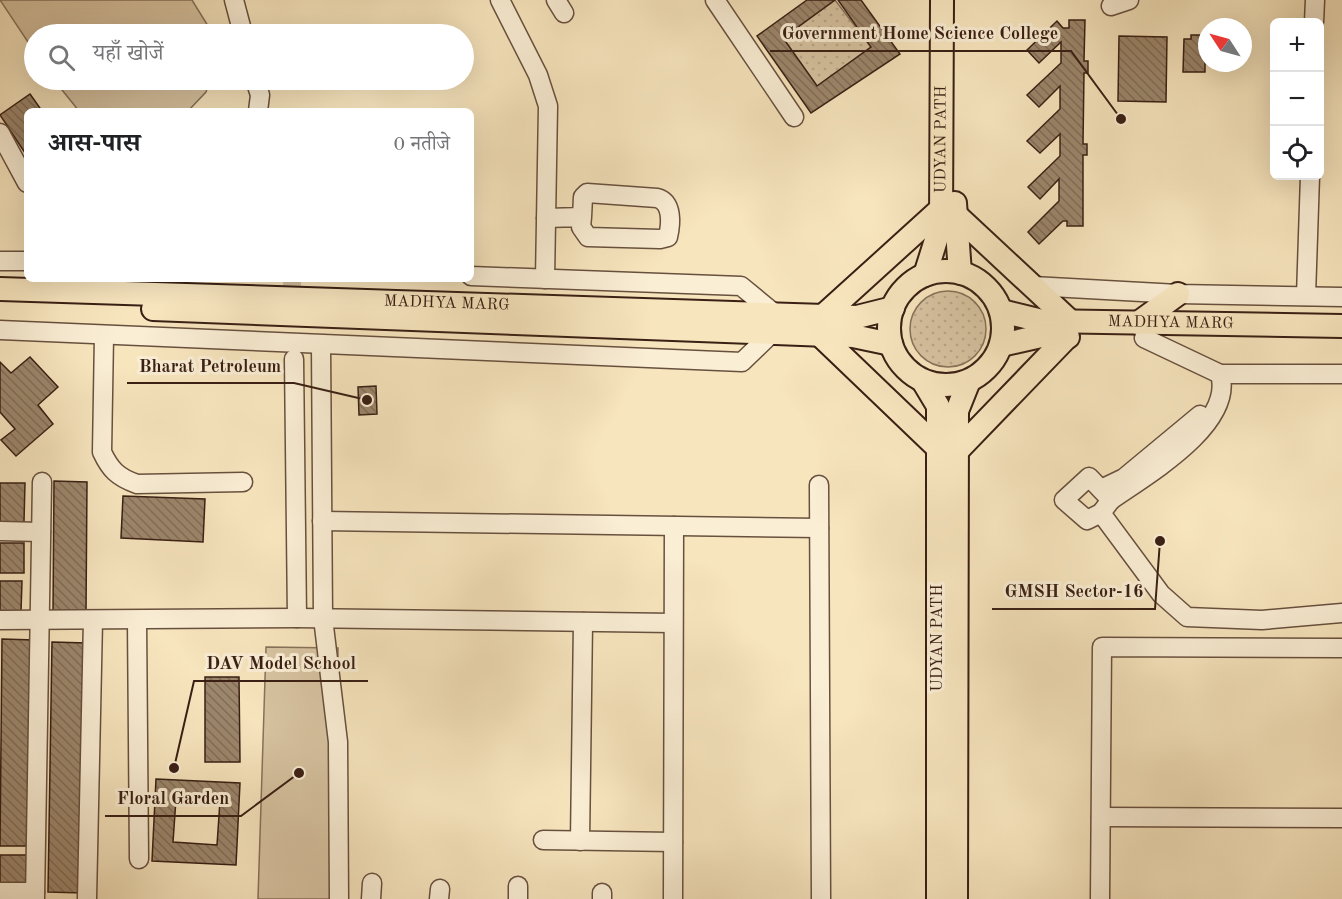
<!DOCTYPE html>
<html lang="hi">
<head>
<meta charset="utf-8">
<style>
  body { margin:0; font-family:"Old Standard TT","Noto Serif Devanagari",serif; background:#f2f2f2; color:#202124 }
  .controls { position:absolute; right:18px; top:18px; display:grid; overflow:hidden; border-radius:9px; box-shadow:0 6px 24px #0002 }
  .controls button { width:54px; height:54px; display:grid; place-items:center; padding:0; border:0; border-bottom:2px solid #e0e0e0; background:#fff; color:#202124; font:30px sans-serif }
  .compass { position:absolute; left:1198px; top:18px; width:54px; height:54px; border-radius:50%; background:#fff; box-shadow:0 6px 24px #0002; rotate:306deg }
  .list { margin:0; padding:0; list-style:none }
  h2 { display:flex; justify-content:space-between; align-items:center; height:78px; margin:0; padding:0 24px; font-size:26px }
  h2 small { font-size:20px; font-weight:400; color:#757577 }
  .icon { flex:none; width:33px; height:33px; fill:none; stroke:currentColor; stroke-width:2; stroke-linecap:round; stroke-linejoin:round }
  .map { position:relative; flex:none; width:1342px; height:899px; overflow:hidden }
  .search { position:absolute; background:#fff; box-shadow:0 6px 24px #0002; left:24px; top:24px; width:450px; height:66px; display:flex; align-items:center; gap:15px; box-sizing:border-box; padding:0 21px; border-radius:33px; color:#757577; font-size:22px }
  .panel { position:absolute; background:#fff; box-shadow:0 6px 24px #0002; left:24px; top:108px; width:450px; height:174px; border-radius:9px }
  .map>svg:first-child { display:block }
  .green { fill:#d7c3a1; stroke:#88715a; stroke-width:1.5 }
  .garden { fill:url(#garden-dots); stroke:#88715a; stroke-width:1.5 }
  .building { fill:url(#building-back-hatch); stroke:#391f14; stroke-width:1.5; fill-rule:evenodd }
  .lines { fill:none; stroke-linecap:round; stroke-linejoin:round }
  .minor-tunnel { stroke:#d1bd9c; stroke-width:18; stroke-dasharray:18 9; stroke-linecap:butt }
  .minor-casing { stroke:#68503e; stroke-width:21 }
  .major-casing { stroke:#391f14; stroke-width:26 }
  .minor { stroke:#faeed5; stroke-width:18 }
  .major { stroke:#f7e5be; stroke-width:22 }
  .labels { text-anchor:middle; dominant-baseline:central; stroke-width:6; stroke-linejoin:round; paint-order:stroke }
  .street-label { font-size:16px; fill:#391f14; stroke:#faeed5 }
  .leader { fill:none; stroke:#391f14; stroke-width:2 }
  .callout-dot { fill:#391f14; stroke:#faeed5; stroke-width:2 }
  .callout-label { font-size:18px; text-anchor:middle; font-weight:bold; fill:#391f14; stroke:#faeed5; stroke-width:6; stroke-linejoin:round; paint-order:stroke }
</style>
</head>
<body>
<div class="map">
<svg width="1342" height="899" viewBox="0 0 1342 899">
  <defs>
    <pattern id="garden-dots" width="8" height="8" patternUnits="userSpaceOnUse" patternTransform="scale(1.5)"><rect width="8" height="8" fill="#d7c3a1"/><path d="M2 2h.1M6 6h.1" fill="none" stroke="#b9a78a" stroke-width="1.8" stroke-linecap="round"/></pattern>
    <pattern id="building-back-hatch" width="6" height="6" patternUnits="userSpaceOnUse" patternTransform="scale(1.5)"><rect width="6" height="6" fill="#9c866c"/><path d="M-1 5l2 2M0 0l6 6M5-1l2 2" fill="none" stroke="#806d58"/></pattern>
  </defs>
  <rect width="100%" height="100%" fill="#f7e5be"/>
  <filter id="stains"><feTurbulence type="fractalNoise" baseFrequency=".00333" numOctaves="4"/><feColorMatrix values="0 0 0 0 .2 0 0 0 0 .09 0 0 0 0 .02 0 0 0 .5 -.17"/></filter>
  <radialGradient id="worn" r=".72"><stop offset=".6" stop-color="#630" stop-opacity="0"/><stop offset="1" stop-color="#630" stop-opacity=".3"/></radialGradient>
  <g class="green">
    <path d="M0,0H192L213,34H34V51Z"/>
    <path d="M54,80H210L206,92L188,111H79Z"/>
    <path d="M266,647L338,648L335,899H258Z"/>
  </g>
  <g class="garden">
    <path d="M835,0L871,47L817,86L783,38Z"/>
    <circle cx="948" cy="329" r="38"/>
  </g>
  <g class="building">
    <path d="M807,0H835L783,38L817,86L871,47L838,0H861L900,54L811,113L757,36Z"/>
    <path d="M1069,20H1085L1084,61H1088V73H1084L1083,144H1087V155H1083V226H1067V221H1063L1039,244L1028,232L1059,201V179L1040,199L1028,187L1060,156V134L1040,153L1027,141L1060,109V86L1039,107L1027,95L1061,63V42L1039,63L1027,50L1057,21L1063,28H1069Z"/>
    <path d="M1191,35H1205V72H1183L1184,39H1191Z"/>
    <path d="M1119,36L1167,37L1166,102L1118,101Z"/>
    <path d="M30,94L42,111H27V156L0,115Z"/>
    <path d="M30,357L58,387L38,405L53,424L16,456L1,440L15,429L0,412V362L11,373Z"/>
    <path d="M376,386L377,414L359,415L358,387Z"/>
    <path d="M54,481L87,482L86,613L53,615Z"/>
    <path d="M0,483H25L24,522H0Z"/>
    <path d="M123,496L205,499L203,542L121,538Z"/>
    <rect x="0" y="543" width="24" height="30"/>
    <path d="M0,581H22L21,612H0Z"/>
    <path d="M2,639L34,640L29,846H0Z"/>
    <path d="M52,642L87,643L83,893L48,892Z"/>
    <path d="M205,677H239L240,762H205Z"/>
    <path d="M156,779L240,783L236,865L152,861ZM176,799L220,801L217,845L173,842Z"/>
    <rect x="0" y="855" width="31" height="31"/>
  </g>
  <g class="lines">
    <path class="minor-tunnel" d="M292,279L293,358"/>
    <g class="minor-casing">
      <g id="minor">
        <path d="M234,0L243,34"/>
        <path d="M500,0L538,75L548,106L545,279"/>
        <path d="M556,0L564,13"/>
        <path d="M715,0L794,117"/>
        <path d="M1111,6L1129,0"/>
        <path d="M1314,22L1315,0"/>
        <path d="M255,80L260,95L258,111"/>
        <path d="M0,133L27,183"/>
        <path d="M546,218L582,217L583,197L587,193L657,198C673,202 671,224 668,237L660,239L588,237L581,227L582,217"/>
        <path d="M0,261H27"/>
        <path d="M471,276L741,286L775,314"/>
        <path d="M1033,286L1178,294L1342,297"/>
        <path d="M1306,296L1310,176"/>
        <path d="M0,330L742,362L772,333"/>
        <path d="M104,336L102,452C110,469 117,477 137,484L243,482"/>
        <path d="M1144,338L1220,374H1342"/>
        <path d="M321,345L323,618L338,742L339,899"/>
        <path d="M294,359L297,618"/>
        <path d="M1089,477L1111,500L1101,513L1087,520L1064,500Z"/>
        <path d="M819,485L821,899"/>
        <path d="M1101,489L1124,478L1200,415"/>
        <path d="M1111,500C1145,476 1235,425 1220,374"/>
        <path d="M1101,513L1161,594L1187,617L1262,620L1342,613"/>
        <path d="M322,521L819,528"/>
        <path d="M0,531L41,532"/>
        <path d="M0,620L297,618L673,623"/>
        <path d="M137,620L139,859"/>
        <path d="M1101,817L1342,818"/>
        <path d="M543,840L673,842"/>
        <path d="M580,841L583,622"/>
        <path d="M0,892H35"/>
        <path d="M602,893V899"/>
        <path d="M35,899L42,482"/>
        <path d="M87,899L93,620"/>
        <path d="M371,899L372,883"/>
        <path d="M439,899L440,889"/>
        <path d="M518,899V886"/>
        <path d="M673,899L674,526"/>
        <path d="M1100,899L1102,647L1342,648"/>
      </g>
    </g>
    <g class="major-casing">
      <g id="major">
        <path d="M955,203L960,273"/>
        <path d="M955,214L1071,322"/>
        <circle cx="946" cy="328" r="57"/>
        <path id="s1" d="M925,275L941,224L942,0"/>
        <path id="s2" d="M0,289L857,317L893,308"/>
        <path d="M153,309L853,336L891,344"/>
        <path id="s3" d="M1001,311L1042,321L1342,326"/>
        <path d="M823,316L941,209"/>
        <path d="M1138,323L1178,294"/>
        <path d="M820,335L938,448"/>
        <path d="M1001,345L1041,336L1068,337"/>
        <path d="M923,381L938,406V899"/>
        <path d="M956,452L1067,337"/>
        <path d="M956,899L957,411L969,381"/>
      </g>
    </g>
    <use href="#minor" class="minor"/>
    <use href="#major" class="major"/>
  </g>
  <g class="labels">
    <g class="street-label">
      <text stroke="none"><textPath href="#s1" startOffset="138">UDYAN PATH</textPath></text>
      <text stroke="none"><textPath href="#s2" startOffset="447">MADHYA MARG</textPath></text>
      <text stroke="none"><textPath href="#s3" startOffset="171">MADHYA MARG</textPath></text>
      <text transform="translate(938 638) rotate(-90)">UDYAN PATH</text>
    </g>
  </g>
  <path class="leader" d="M1121 119L1071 51H770M367 400L294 383H127M1160 541L1155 609H992M174 768L194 681H368M299 773L241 816H105"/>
  <g class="callout-dot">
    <circle cx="1121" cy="119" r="6"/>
    <circle cx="367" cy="400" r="6"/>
    <circle cx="1160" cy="541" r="6"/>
    <circle cx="174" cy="768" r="6"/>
    <circle cx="299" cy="773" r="6"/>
  </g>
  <g class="callout-label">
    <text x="920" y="39">Government Home Science College</text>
    <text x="210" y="372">Bharat Petroleum</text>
    <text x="1074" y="597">GMSH Sector-16</text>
    <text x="281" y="669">DAV Model School</text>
    <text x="173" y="804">Floral Garden</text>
  </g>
  <rect width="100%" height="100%" filter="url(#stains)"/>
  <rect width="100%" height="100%" fill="url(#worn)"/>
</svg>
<div class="controls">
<button>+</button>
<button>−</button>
<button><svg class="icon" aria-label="locate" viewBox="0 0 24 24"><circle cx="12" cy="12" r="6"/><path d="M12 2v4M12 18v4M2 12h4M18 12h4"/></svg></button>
</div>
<svg class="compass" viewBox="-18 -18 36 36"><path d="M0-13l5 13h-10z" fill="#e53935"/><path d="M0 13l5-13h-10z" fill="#757577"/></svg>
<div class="search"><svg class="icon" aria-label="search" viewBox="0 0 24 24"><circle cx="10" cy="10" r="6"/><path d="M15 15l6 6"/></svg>यहाँ खोजें</div>
<section class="panel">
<h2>आस-पास<small>0 नतीजे</small></h2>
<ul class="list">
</ul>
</section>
</div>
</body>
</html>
